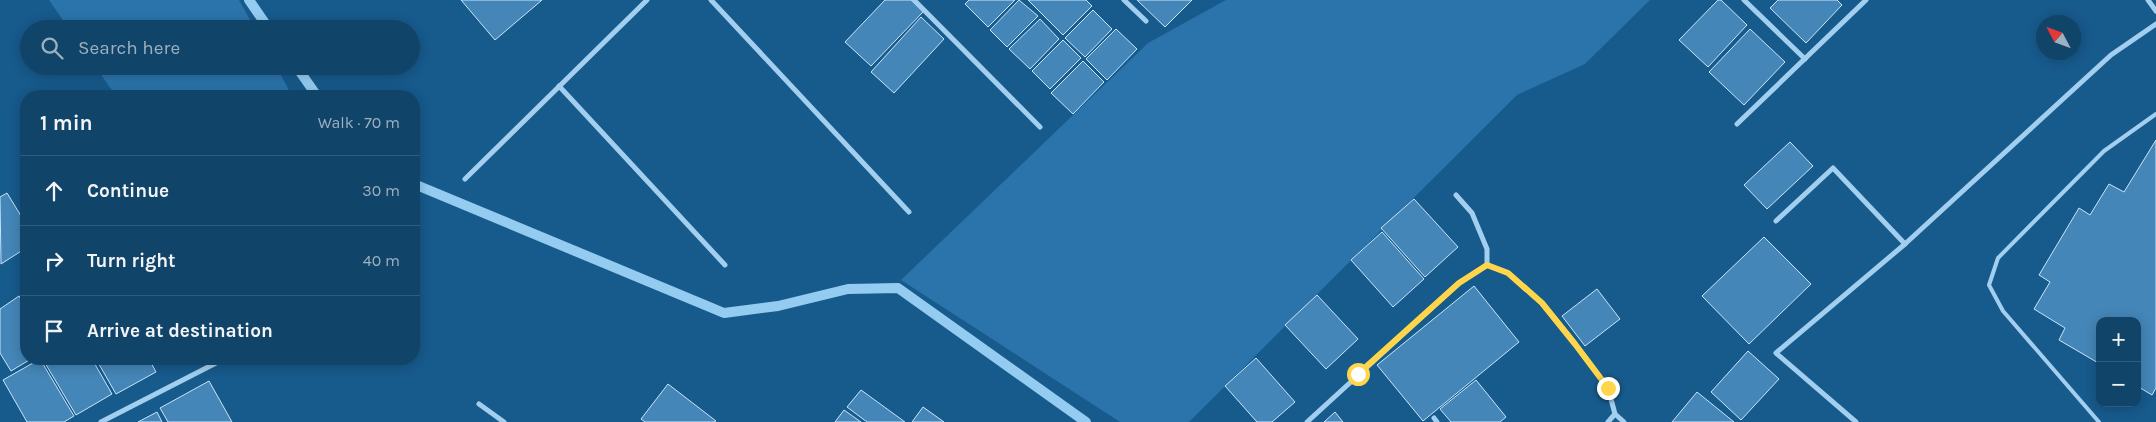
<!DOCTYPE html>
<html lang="en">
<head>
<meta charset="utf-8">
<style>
  body { margin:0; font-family:Karla,sans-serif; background:#1e4e71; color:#f1f3f6 }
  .controls { position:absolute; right:15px; bottom:15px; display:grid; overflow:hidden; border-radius:10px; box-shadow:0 2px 12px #0003 }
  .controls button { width:45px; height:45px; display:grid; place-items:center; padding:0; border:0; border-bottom:1px solid #305c7d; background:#114469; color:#f1f3f6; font:25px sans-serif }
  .compass { position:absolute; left:2036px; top:15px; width:45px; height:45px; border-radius:50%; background:#114469; box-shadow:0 2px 12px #0003; rotate:311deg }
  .stop { position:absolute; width:15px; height:15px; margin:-11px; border:4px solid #ffd54a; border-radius:50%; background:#fff }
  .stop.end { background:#ffd54a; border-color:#fff; box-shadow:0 1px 5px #0008 }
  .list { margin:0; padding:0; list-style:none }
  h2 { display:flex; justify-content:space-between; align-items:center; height:65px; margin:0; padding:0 20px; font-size:21px }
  h2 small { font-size:16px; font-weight:400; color:#9cb0c0 }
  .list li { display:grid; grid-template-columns:32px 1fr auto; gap:15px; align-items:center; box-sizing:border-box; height:70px; padding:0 20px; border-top:1px solid #305c7d }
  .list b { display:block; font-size:19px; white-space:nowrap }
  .list em { font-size:16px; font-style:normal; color:#9cb0c0 }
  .icon { flex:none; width:28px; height:28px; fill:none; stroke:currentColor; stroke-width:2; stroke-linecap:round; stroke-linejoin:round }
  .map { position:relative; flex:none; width:2156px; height:422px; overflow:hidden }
  .search { position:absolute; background:#114469; box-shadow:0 2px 12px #0003; left:20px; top:20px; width:400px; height:55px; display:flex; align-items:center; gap:12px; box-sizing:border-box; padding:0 18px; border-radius:28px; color:#9cb0c0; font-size:19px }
  .panel { position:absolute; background:#114469; box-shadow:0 2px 12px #0003; left:20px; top:90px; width:400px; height:275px; border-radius:20px }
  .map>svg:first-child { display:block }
  .green { fill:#2a74ab }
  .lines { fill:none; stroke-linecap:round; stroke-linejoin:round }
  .stream { stroke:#94ccf1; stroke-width:10 }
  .building { fill:#4486b7; stroke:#c8e5fb }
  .lane { stroke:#a2cfef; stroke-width:4 }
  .street { stroke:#a2cfef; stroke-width:5 }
  .route { stroke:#ffd54a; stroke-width:6 }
</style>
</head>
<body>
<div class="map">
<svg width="2156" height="422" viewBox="0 0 2156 422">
  <rect width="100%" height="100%" fill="#175a8c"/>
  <g class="green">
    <path d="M49,0H239L255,29H69Z"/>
    <path d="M1226,0H1650L1585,64L1517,95L1189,422H1120L901,280L1148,43Z"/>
    <path d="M95,66H276L292,96H116Z"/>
  </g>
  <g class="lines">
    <g class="stream">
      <path d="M249,0L269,29"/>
      <path d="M296,66L317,96"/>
      <path d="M414,184L724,313L778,306L848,289L898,288L1086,422"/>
    </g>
  </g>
  <g class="building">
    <path d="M461,0H542L495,40Z"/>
    <path d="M885,0H911L923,12L871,66L845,42Z"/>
    <path d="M969,0H1015L988,27L965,4Z"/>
    <path d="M1019,0L1038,16L1007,47L990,30Z"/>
    <path d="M1028,0H1086L1092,6L1063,35Z"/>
    <path d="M1137,0H1192L1165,27Z"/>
    <path d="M1718,0H1721L1747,25L1708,67L1679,40Z"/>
    <path d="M1778,0H1837L1842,5L1806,43L1770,8Z"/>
    <path d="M1093,10L1112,29L1085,57L1065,38Z"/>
    <path d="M921,17L944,39L894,93L871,72Z"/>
    <path d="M1040,19L1059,39L1030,69L1009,49Z"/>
    <path d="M1116,29L1137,49L1107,80L1086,59Z"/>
    <path d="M1750,29L1785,62L1744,105L1709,72Z"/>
    <path d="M1063,40L1081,58L1050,89L1032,71Z"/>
    <path d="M1083,61L1104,82L1073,114L1051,93Z"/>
    <path d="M2156,140V388L2152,395L2137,386V321H2100V364L2059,340L2065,328L2034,309L2050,282L2039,275L2079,208L2090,215L2109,184L2124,192Z"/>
    <path d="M1790,142L1813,166L1767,209L1744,185Z"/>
    <path d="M7,193L26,224V248L1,264L0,197Z"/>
    <path d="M1414,199L1458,247L1425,277L1381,228Z"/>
    <path d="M1382,232L1424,279L1393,307L1351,260Z"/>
    <path d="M1764,237L1811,284L1749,344L1702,296Z"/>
    <path d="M1474,286L1519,342L1423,421L1377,365Z"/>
    <path d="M1597,289L1620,319L1585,346L1562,316Z"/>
    <path d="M1317,295L1358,339L1326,369L1285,325Z"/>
    <path d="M19,296L26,308V359H31L11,371L0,353V309Z"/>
    <path d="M1748,351L1779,379L1741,420L1711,392Z"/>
    <path d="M1256,358L1295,402L1272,422H1257L1225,386Z"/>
    <path d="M40,359L74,416L64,422H27L3,380Z"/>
    <path d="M52,359H92L112,394L76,415L45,363Z"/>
    <path d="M96,359H149L156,372L116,394Z"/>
    <path d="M1476,380L1506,417L1500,422H1451L1440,409Z"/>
    <path d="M209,381L232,422H168L160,408Z"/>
    <path d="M668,384L716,421L714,422H645L641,419Z"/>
    <path d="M861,390L905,422H867L847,407Z"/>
    <path d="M1697,392L1734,422H1672Z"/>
    <path d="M923,407L944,422H912Z"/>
    <path d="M844,410L861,422H835Z"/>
    <path d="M157,412L162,422H138Z"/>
    <path d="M1335,412L1343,422H1324Z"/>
  </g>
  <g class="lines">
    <path class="lane" d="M2099,422L2003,311L1989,285L1998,258L2104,151L2156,114"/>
    <g class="street">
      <path d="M711,0L909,212"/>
      <path d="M914,0L1040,127"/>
      <path d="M1124,0L1146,21"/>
      <path d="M1744,0L1805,59"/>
      <path d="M2148,0L2156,11"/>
      <path d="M559,86L725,265"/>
      <path d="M1737,124L1866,0"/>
      <path d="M465,179L647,0"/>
      <path d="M1456,195L1472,213L1487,249V265"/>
      <path d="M1776,221L1833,168L1905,244"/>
      <path d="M1487,265L1508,273L1542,303L1575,344L1608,388L1615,414L1624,422"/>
      <path d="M479,404L504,422"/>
      <path d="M1434,418L1437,422"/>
      <path d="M101,422L216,363"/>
      <path d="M1307,422L1459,283L1487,265"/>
      <path d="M1608,422L1615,414"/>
      <path d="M1856,422L1776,353L1905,244L2111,55L2156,24"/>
    </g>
  </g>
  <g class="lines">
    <path class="route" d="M1358,374L1459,283L1487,265L1508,273L1542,303L1575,344L1608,388"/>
  </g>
</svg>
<div class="controls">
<button>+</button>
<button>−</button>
</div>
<svg class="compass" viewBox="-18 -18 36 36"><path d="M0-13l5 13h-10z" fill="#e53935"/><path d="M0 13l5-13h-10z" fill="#9cb0c0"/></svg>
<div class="stop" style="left:1358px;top:374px"></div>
<div class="stop end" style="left:1608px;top:388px"></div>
<div class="search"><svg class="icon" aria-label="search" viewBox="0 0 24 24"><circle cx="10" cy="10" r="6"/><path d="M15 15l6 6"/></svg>Search here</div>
<section class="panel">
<h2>1 min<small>Walk · 70 m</small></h2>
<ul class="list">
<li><svg class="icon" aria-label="ahead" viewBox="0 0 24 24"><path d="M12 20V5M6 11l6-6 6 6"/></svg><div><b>Continue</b></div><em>30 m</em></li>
<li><svg class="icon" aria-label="right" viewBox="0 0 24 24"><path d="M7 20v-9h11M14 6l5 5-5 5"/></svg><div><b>Turn right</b></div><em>40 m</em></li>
<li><svg class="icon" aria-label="arrive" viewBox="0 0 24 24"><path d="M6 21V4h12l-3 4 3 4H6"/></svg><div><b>Arrive at destination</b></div></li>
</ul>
</section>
</div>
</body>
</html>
